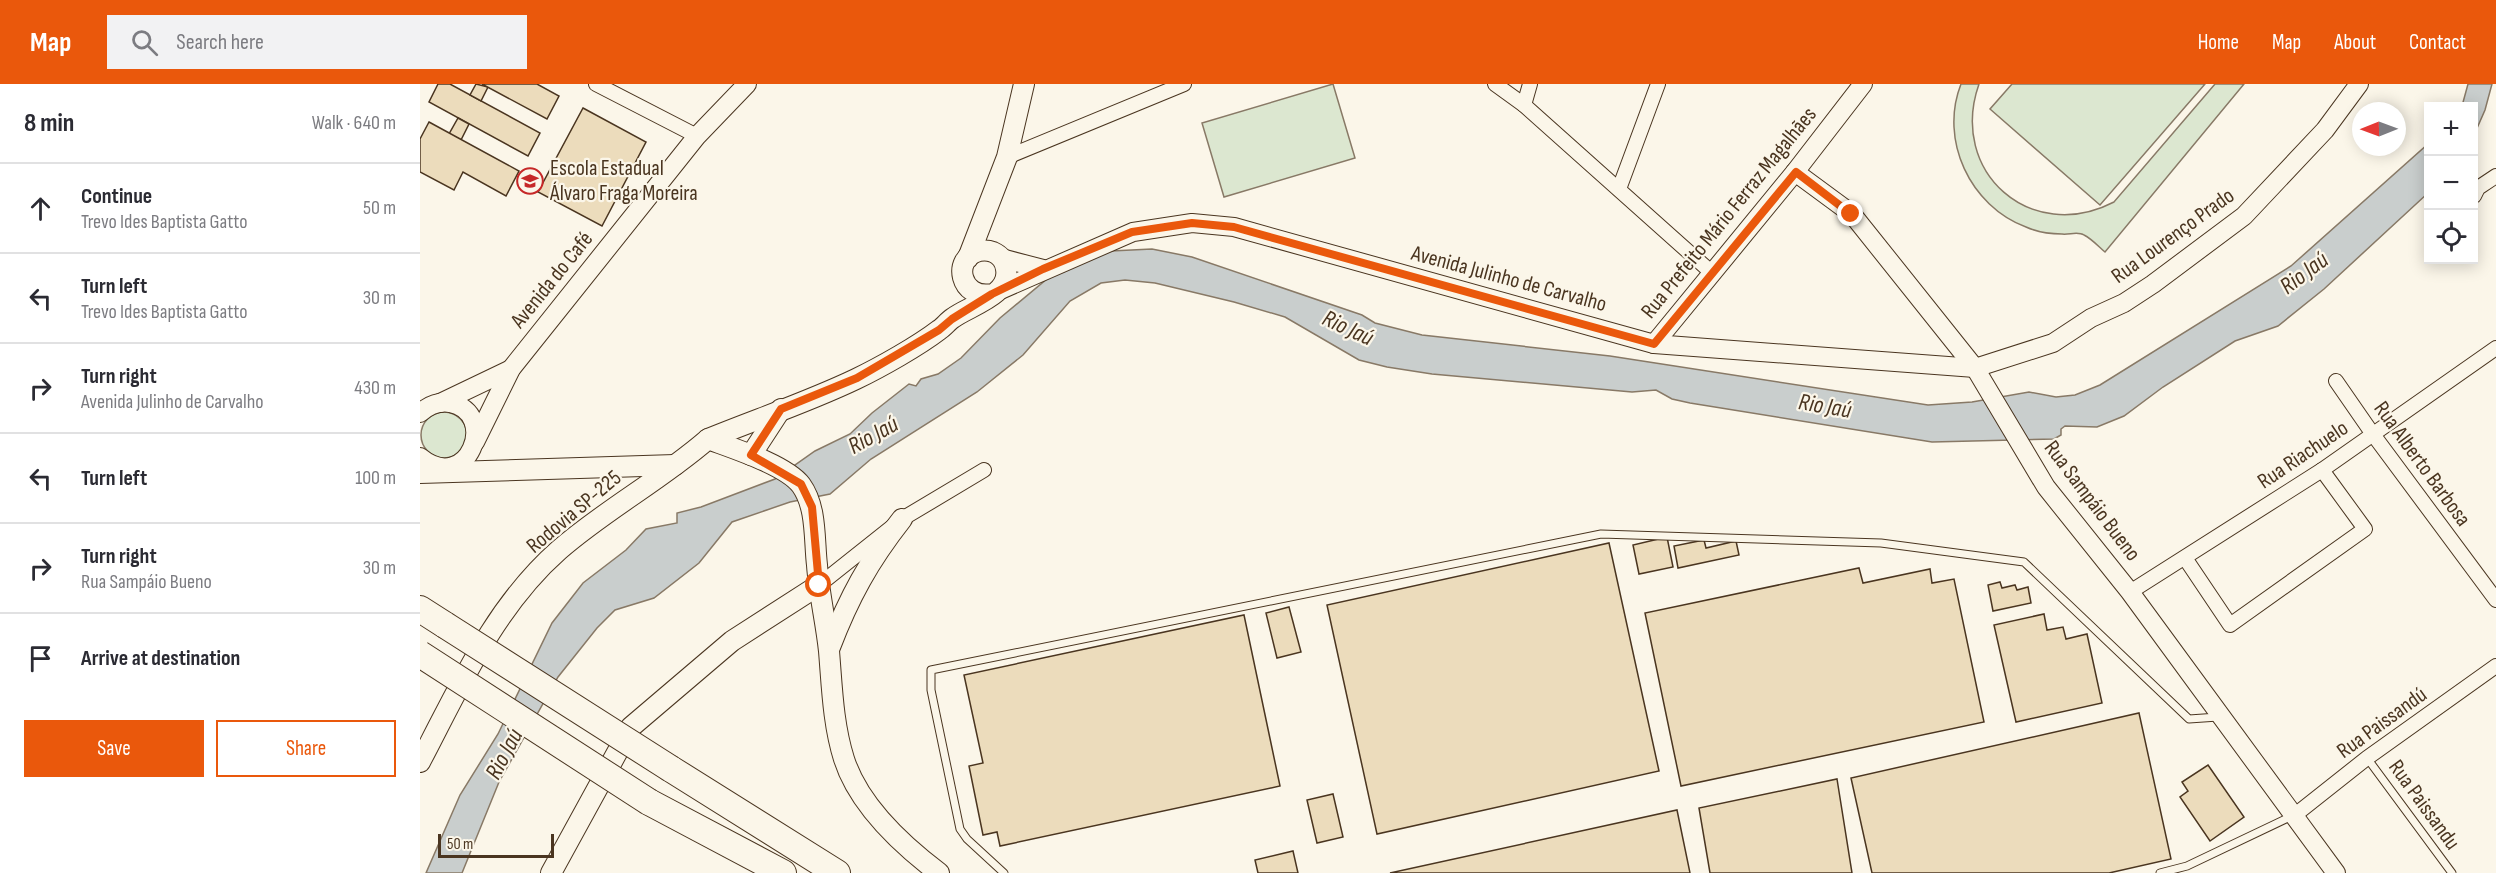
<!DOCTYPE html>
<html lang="en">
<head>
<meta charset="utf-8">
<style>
  body { margin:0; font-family:"Sofia Sans Condensed",sans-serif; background:#f2f2f3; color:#2b2b33 }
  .controls { position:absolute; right:18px; top:18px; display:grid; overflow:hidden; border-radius:0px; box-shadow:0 3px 15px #0003 }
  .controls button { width:54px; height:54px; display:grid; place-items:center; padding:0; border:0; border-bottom:2px solid #e1e1e2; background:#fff; color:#2b2b33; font:30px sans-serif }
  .compass { position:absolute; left:1932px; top:18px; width:54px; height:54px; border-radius:50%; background:#fff; box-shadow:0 3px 15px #0003; rotate:269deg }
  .scale { position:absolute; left:18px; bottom:15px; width:116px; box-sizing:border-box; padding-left:6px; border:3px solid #4a3520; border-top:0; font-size:16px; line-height:21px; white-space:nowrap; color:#4a3520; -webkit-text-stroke:4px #fbf6e9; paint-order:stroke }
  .stop { position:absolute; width:18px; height:18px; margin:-14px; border:4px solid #ea580c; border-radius:50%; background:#fff }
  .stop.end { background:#ea580c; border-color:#fff; box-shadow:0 2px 6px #0008 }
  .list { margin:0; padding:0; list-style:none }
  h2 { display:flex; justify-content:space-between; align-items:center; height:78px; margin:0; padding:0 24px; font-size:26px }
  h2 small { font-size:20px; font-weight:400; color:#7c7c81 }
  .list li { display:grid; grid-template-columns:39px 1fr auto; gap:18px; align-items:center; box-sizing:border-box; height:90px; padding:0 24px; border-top:2px solid #e1e1e2 }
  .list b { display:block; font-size:22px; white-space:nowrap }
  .list p { margin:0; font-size:20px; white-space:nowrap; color:#7c7c81 }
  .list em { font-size:20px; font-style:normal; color:#7c7c81 }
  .actions { display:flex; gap:12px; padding:18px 24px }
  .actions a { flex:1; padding:14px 0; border:2px solid #ea580c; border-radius:0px; text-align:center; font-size:21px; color:#ea580c }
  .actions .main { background:#ea580c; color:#fff }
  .icon { flex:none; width:33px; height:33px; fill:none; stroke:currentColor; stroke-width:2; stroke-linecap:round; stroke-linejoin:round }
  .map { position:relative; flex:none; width:2076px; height:789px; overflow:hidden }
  header { display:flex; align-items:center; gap:36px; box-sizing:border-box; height:84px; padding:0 30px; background:#ea580c; color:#fff }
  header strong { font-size:28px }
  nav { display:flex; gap:33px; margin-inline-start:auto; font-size:21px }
  .search { width:420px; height:54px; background:#f2f2f3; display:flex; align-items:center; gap:15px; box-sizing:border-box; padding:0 21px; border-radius:0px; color:#7c7c81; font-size:22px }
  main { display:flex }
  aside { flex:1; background:#fff }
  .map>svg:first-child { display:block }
  .green { fill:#dce7d0; stroke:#887966; stroke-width:1.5 }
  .water { fill:#c9cecd; stroke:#887966; stroke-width:1.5 }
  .building { fill:#ecdcbc; stroke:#4a3520; stroke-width:1.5 }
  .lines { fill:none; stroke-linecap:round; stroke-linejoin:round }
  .service-casing { stroke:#4a3520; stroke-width:9 }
  .minor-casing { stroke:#4a3520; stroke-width:16 }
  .tertiary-casing { stroke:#4a3520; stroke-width:20 }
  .secondary-casing { stroke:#4a3520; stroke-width:22 }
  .motorway-casing { stroke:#4a3520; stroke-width:28 }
  .service { stroke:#fbf6e9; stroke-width:7 }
  .minor { stroke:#fbf6e9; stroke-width:14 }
  .tertiary { stroke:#fbf6e9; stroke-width:18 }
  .secondary { stroke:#fbf6e9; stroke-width:20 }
  .motorway { stroke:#fbf6e9; stroke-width:26 }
  .motorway-bridge-casing { stroke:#4a3520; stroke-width:28; stroke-linecap:butt }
  .motorway-bridge { stroke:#fbf6e9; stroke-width:26 }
  .route { stroke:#ea580c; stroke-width:8 }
  .labels { text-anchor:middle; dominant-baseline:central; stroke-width:4.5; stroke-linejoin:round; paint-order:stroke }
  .poi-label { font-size:22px; fill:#4a3520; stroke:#fbf6e9; text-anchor:start }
  .street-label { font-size:22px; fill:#4a3520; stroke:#fbf6e9 }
  .water-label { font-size:24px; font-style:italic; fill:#4a3520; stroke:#fbf6e9 }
</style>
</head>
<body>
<header>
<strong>Map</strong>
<div class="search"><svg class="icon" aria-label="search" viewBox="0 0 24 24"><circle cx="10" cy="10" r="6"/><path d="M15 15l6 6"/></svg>Search here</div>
<nav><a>Home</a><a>Map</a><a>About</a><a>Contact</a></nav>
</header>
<main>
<aside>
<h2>8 min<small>Walk · 640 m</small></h2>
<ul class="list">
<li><svg class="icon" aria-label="ahead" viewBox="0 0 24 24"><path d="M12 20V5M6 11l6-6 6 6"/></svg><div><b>Continue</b><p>Trevo Ides Baptista Gatto</p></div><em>50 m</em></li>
<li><svg class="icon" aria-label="left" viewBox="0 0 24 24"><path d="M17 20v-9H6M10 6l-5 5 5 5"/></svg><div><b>Turn left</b><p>Trevo Ides Baptista Gatto</p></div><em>30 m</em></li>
<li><svg class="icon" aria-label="right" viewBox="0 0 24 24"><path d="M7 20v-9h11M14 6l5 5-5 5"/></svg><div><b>Turn right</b><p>Avenida Julinho de Carvalho</p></div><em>430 m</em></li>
<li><svg class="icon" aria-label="left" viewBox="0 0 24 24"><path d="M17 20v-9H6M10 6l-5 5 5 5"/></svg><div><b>Turn left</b></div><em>100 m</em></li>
<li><svg class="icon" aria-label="right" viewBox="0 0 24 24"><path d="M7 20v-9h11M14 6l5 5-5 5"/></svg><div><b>Turn right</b><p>Rua Sampáio Bueno</p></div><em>30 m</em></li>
<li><svg class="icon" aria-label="arrive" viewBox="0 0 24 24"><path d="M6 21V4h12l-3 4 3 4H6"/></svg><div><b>Arrive at destination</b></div></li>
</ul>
<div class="actions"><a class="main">Save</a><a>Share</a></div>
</aside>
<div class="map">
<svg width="2076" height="789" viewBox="0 0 2076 789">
  <rect width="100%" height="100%" fill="#fbf6e9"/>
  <g class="green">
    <path d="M913,0L935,74L804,113L782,39Z"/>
    <path d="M1541,0H1559C1528,88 1611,161 1694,118L1795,0H1824L1685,168C1679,163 1672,155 1664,151C1658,147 1649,151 1642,150C1630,150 1617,148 1606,143C1550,122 1519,56 1541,0Z"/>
    <path d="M1592,0H1785L1680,121L1570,25Z"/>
    <circle cx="24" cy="351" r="23"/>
  </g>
  <g class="water">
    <path d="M2048,0H2072L2065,26L2054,51V22H2042Z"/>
    <path d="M2008,60V109L1904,205L1858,242L1815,257L1743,303L1704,332L1677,343L1645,342L1641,345V351L1634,355L1512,358L1270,319L1252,315L1236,306L1212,308L1012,290L967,283L939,276L865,233L814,218L735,199L705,196L681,199L650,217L603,271L557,308L451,375L410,410L370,418L312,438L279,479L234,514L195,526L177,544L138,593L79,698L42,789H6L40,711L78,650L132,539L163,499L206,466L226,445L257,439V429L281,423L355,395L395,367L430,350L452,329L489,300L496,302L501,295L518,290L541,274L580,234L645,180L691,167L732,165L772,173L942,231L955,239L1002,251L1190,272L1508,321L1552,318L1609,308L1636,313L1655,311L1680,301L1871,182Z"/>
  </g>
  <g class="building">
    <path d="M18,0H30L120,49L108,72L9,18Z"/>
    <path d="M56,0L68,3L61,17L50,11Z"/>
    <path d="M62,0H117L139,12L127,35Z"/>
    <path d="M163,24L226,58L182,142L118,108Z"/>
    <path d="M38,34L49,40L41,56L29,50Z"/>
    <path d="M9,38L99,87L86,112L43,88L34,106L0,88V55Z"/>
    <path d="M1247,453L1253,483L1219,490L1213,461Z"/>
    <path d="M1284,456L1286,464L1316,457L1319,471L1258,484L1254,462Z"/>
    <path d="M1189,459L1239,687L957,750L907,521Z"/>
    <path d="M1439,484L1443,499L1510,485L1512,499L1534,495L1564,638L1261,702L1225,529Z"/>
    <path d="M1580,498L1582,504L1595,501L1597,506L1608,503L1611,519L1573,527L1568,501Z"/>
    <path d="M869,523L881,568L857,574L846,529Z"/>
    <path d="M1624,530L1627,546L1643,543L1646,555L1667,550L1682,619L1596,638L1574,541Z"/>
    <path d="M824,531L860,702L580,762L577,748L563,751L549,682L563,679L544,591Z"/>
    <path d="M1719,629L1751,775L1689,789H1452L1431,694Z"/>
    <path d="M1788,681L1824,733L1790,757L1760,713L1768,707L1762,698Z"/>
    <path d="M1417,695L1432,789H1290L1279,724Z"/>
    <path d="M913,710L923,753L897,759L887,716Z"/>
    <path d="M1257,726L1270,789H970Z"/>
    <path d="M873,767L878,789H838L835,776Z"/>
  </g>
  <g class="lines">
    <g class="service-casing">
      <g id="service">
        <path d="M1947,674L2032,789"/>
        <path d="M584,789L547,755L540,745L511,606V586L1181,450L1461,459L1604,478L1769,635L1798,633"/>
        <path d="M1740,789L1767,782L1872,732"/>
      </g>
    </g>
    <g class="minor-casing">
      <g id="minor">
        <path d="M176,0L277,52"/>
        <path d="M1075,0L1104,21L1291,188"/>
        <path d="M1104,21L1110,0"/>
        <path d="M587,73L764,0"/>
        <path d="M1199,105L1238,0"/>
        <path d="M2054,112L2058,104L2076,92"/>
        <path d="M1916,297L1952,349L2076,516"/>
        <path d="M1765,474L1810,541L1945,445L1902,386"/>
        <path d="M399,501L482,435L564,386"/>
        <path d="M1710,508L1902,386L2076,264"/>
        <path d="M1875,731L1947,674L2076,582"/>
      </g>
    </g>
    <g class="tertiary-casing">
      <g id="tertiary">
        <path d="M1375,88L1432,130L1555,284L1626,403L1710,508L1916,789"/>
        <path d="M581,174L623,185"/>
        <path d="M578,207L713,148L772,139L814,143L1234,260L1555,284L1633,259L1671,234L1704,219L1733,200L1824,132L1905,46L1939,0"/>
        <path d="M1234,260L1375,88L1443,0"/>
        <path d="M20,319L91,285"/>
        <path d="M0,329C8,322 18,317 30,319C80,329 48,412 0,373"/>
        <path d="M55,358L91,285L277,52L327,0"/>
      </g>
    </g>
    <g class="secondary-casing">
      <g id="secondary">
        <path d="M548,174L587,73L604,0"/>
        <path d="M288,355C337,335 388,318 436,295C461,283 498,262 519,246C524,243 528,237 533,234C549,222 591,211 586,185C585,177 580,171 573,168C568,166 564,166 559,167C531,174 540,216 572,210"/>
        <path d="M331,371L361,325"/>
        <path d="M0,389L255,381"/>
        <path d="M410,563C429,513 449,477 482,435"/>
        <path d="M0,678C39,604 74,523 139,466C186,425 241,396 288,355C312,364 366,381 381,401C397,423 394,456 397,481C399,510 406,538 409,567C412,603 413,640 424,675C439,722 482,761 519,789"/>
        <path d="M131,789L211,643L312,557L399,501"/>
      </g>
    </g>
    <g class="motorway-casing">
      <g id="motorway">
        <path d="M0,525L25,541"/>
        <path d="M251,685L417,789"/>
        <path d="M229,718L363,789"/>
      </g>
    </g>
    <use href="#service" class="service"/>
    <use href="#minor" class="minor"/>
    <use href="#tertiary" class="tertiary"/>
    <use href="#secondary" class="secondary"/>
    <use href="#motorway" class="motorway"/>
    <g class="motorway-bridge-casing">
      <g id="motorway-bridge">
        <path d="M25,541L251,685"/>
        <path d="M0,570L229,718"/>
      </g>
    </g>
    <use href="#motorway-bridge" class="motorway-bridge"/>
  </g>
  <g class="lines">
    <path class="route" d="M399,501L392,423L381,400L331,371L361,325L437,294L519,246L532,235L572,210L623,185L712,148L772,139L814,143L1234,260L1376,88L1431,130"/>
  </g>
  <defs>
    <g id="school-ring" transform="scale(1.35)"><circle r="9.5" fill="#fbf6e9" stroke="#c62828" stroke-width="1.5"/><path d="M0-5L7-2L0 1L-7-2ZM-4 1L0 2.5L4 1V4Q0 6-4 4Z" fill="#c62828"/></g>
  </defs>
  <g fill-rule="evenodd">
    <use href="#school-ring" x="110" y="97"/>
  </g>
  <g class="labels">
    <g class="poi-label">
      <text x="130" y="84">Escola Estadual<tspan x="130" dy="25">Álvaro Fraga Moreira</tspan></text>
    </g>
    <g class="street-label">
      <text transform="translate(1309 129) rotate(-51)">Rua Prefeito Mário Ferraz Magalhães</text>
      <text transform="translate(1753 152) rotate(-36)">Rua Lourenço Prado</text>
      <text transform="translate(1089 195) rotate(15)">Avenida Julinho de Carvalho</text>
      <text transform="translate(132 196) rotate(-51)">Avenida do Café</text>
      <text transform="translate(1883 371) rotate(-34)">Rua Riachuelo</text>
      <text transform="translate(2002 380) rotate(54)">Rua Alberto Barbosa</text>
      <text transform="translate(1672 417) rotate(53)">Rua Sampáio Bueno</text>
      <text transform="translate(154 428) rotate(-40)">Rodovia SP-225</text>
      <text transform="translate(1962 639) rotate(-36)">Rua Paissandú</text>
      <text transform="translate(2004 721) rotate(54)">Rua Paissandu</text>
    </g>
    <g class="water-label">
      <text transform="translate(1884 189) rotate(-37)">Rio Jaú</text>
      <text transform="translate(928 244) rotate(25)">Rio Jaú</text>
      <text transform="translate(1405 322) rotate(10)">Rio Jaú</text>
      <text transform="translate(453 351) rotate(-29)">Rio Jaú</text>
      <text transform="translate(84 670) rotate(-62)">Rio Jaú</text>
    </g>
  </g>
</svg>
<div class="controls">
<button>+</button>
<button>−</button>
<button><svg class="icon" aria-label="locate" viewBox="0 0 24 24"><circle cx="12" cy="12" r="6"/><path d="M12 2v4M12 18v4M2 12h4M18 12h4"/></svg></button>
</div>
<svg class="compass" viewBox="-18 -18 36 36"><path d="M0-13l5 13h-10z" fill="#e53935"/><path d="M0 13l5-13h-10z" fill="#7c7c81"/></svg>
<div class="scale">50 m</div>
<div class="stop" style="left:399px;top:501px"></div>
<div class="stop end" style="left:1431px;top:130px"></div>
</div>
</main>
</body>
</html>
